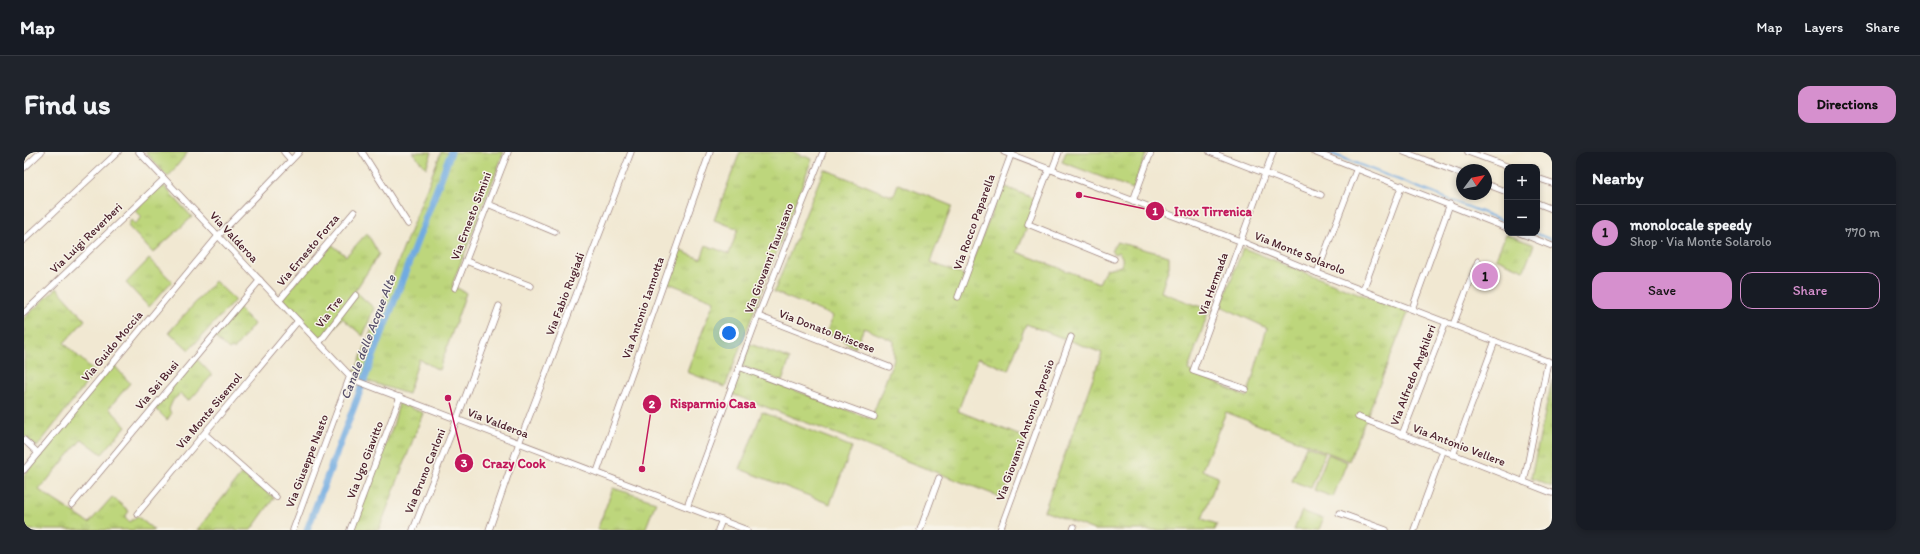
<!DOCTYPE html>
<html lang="en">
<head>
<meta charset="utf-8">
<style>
  body { margin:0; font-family:Itim,sans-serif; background:#20242c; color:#f1f3f6 }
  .controls { position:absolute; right:12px; top:12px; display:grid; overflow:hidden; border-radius:8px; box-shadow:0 2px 6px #0003 }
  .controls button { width:36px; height:36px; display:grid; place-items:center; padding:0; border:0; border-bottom:1px solid #363941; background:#171b24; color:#f1f3f6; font:20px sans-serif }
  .compass { position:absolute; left:1432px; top:12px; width:36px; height:36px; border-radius:50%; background:#171b24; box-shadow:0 2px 6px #0003; rotate:58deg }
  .you { position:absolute; left:705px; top:181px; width:14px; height:14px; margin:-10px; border:3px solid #fff; border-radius:50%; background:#1a73e8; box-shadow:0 0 0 6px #1a73e833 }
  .badge { display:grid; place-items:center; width:26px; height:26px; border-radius:50%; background:#d690ce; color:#111; font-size:13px; font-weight:700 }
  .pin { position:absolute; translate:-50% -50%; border:2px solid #fff; box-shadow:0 1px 4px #0006 }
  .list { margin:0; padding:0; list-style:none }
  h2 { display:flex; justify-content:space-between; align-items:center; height:52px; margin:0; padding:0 16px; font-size:17px }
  h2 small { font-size:13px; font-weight:400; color:#9ea1a6 }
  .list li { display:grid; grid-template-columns:26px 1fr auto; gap:12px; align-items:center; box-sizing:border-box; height:56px; padding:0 16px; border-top:1px solid #363941 }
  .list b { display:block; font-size:15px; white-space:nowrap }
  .list p { margin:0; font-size:13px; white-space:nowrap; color:#9ea1a6 }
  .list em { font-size:13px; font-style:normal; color:#9ea1a6 }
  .actions { display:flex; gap:8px; padding:12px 16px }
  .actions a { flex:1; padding:9px 0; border:1px solid #d690ce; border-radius:12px; text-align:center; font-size:14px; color:#d690ce }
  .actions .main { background:#d690ce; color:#111 }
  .map { position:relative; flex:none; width:1528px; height:378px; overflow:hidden; border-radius:12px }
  header { display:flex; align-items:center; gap:24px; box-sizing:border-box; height:56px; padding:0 20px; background:#171b24; border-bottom:1px solid #363941 }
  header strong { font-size:19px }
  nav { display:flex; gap:22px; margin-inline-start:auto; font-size:14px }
  .intro { display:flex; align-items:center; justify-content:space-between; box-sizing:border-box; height:96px; padding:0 24px }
  h1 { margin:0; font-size:28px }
  .button { padding:10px 18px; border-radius:12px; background:#d690ce; color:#111; font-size:14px; font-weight:700 }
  main { display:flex; gap:24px; padding:0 24px }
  aside { flex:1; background:#171b24; border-radius:12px; box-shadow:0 2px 6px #0003 }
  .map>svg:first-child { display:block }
  .grass { fill:url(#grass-tufts); stroke:#847a53 }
  .park { fill:url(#park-crowns); stroke:#847a53 }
  .garden { fill:#bdd67b; stroke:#847a53 }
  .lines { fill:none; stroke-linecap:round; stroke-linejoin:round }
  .stream { stroke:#71abe1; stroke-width:2 }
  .canal { stroke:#71abe1; stroke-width:7 }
  .street-casing { stroke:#9e847e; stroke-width:7 }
  .street { stroke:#fff; stroke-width:5.5 }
  .labels { text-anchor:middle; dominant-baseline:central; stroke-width:3; stroke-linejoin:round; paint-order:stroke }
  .street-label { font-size:12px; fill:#4a1f2b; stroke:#f7f3e8 }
  .water-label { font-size:13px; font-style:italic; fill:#58506b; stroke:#f7f3e8 }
  .leader { fill:none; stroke:#c2185b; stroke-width:1.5 }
  .callout-dot { fill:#c2185b; stroke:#f7f3e8; stroke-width:1.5 }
  .mark-label { font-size:12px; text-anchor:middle; font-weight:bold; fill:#fff }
  .callout-label { font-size:13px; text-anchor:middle; font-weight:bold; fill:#c2185b; stroke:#f7f3e8; stroke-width:3; stroke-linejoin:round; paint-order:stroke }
</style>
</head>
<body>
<header>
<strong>Map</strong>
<nav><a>Map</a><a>Layers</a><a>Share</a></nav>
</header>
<div class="intro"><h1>Find us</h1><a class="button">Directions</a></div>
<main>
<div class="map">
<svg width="1528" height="378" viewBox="0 0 1528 378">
  <defs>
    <pattern id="grass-tufts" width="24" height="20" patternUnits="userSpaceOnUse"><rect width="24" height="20" fill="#bdd67b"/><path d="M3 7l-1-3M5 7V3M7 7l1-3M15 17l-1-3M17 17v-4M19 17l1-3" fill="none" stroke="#a4b76a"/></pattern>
    <pattern id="park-crowns" width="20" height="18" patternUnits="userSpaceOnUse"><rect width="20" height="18" fill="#bdd67b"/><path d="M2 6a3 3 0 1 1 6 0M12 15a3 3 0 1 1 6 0" fill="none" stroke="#a4b76a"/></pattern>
  </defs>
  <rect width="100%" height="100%" fill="#f7f3e8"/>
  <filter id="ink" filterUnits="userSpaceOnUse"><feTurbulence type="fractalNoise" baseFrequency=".025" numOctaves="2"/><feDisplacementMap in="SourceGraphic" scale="8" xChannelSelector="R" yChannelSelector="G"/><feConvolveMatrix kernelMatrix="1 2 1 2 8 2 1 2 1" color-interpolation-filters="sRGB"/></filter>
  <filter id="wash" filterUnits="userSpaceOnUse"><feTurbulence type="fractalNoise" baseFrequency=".012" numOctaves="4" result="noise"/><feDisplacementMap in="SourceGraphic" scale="16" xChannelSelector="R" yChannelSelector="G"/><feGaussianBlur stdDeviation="0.9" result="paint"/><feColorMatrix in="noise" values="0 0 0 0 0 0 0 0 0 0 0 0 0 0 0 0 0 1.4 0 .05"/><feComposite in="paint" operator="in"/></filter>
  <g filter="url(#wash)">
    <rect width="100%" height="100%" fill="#f1e8d2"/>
    <g class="grass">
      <path d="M121,0H164L144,25Z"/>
      <path d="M388,0H408L402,16Z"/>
      <path d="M417,0H480L428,133L442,141L415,218L395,207L384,242L343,229L330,223Z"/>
      <path d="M716,0H769L788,7L701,235L663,220L690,149L642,130L654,98L677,107L682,93L705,102L714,77L690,68Z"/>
      <path d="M1042,0H1123L1109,37L1038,10Z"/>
      <path d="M800,17L865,43H870L874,32L928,54L906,110L942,124L979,34L1014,48L993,100L1075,131L1082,117L1097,114C1099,108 1099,104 1094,100L1091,102L1087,99L1093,90L1145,104V115L1137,140L1185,158L1164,218L1223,245L1243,176L1197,154L1219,96L1384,161L1325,309L1202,260L1178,318L1194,325L1178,367L1193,372L1191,378H1070L1020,359L1078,201L1002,172L984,218L954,206L934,259L1002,286L979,346L708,242L717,218L847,267L870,207V189L840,176L831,196L809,183L802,182L809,164L750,140Z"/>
      <path d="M138,32L168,65L129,101L104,74L107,68L111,72L118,65L111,58Z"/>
      <path d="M343,81L355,102L331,139L350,156L339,184L318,166L298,191L256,149L306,91L322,104Z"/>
      <path d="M1482,82L1510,93L1500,118L1472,106Z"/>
      <path d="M125,107L148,129L125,155L102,131Z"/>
      <path d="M191,129L211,148L165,198L145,180Z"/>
      <path d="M33,136L61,168L40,191L71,220L13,295L0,283V166Z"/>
      <path d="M213,155L230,172L210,198L208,196L205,198L190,185Z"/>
      <path d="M172,206L188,223L168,246L164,248L156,242L149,248L145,257L147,262L143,268L129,254Z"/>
      <path d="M89,212L106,231L85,256L102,274L78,302L58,287L15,338L65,371L88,345L105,359L101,365L106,370L113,364L130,378H0V323Z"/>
      <path d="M1528,228V335L1507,326Z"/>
      <path d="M375,251L399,261L355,378H327L369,274Z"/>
      <path d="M219,320L250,346L227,378H173Z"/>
      <path d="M589,336L632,350L621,378H573Z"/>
    </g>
    <path class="park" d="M726,192L766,207L758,229L718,214Z"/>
    <g class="garden">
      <path d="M738,260L828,295L806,352L716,317Z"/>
      <path d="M1282,294L1301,301L1287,336L1268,329Z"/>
      <path d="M1304,302L1323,310L1309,345L1290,338Z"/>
      <path d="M1278,359L1299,367L1295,378H1270Z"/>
    </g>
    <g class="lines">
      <g class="stream">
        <path d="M1303,0L1483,70"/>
        <path d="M1511,81L1528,88"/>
      </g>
      <path class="canal" d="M283,378L427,0"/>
    </g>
  </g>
  <g filter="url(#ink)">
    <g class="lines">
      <g class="street-casing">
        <g id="street">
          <path d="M115,0L330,228L723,378"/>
          <path d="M260,0L267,8"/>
          <path d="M338,0L384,72"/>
          <path d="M980,0L1216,89L1293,121L1528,211"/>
          <path d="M1186,0L1297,43"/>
          <path d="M1290,0L1483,76"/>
          <path d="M1380,0L1438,22"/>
          <path d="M1444,0L1485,15"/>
          <path d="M0,16L17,0"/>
          <path d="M1025,17L1004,72L1090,107"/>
          <path d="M1028,18L1035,0"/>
          <path d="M1513,26L1528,31"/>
          <path d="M1462,32L1483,40"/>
          <path d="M1109,49L1127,0"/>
          <path d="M1513,51L1528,57"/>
          <path d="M464,52L531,80"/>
          <path d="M1496,81L1528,94"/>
          <path d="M0,88L94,0"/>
          <path d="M442,109L507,134"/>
          <path d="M1293,121L1333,16"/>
          <path d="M431,136L484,0"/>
          <path d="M1339,138L1378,33"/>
          <path d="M934,145L988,0"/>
          <path d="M255,149L330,60"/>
          <path d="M1388,157L1426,52"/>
          <path d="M0,161L140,27"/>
          <path d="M734,164L865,215"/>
          <path d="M1429,173L1454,109"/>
          <path d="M295,191L332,143"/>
          <path d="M715,215L850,265"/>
          <path d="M1222,237L1169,219L1249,0"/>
          <path d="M1334,265L1528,341"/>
          <path d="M181,282L252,345"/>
          <path d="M1378,283L1422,170"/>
          <path d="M0,288L14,301"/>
          <path d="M1429,303L1471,189"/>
          <path d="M0,318L194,84L275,0"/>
          <path d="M573,320L686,0"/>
          <path d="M1500,330L1524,209"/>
          <path d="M48,353L236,128"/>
          <path d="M663,355L734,164L799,0"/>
          <path d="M1315,361L1362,378"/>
          <path d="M113,362L274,169"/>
          <path d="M269,378L326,224"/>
          <path d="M326,378L376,245"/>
          <path d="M389,378L433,267L475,154"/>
          <path d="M465,378L495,291L607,0"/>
          <path d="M694,378L698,368"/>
          <path d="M896,378L915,326"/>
          <path d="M976,378L1047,185"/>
          <path d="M1049,378L1050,375"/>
          <path d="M1390,378L1419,299"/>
        </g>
      </g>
      <use href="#street" class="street"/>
    </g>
  </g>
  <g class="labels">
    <g class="street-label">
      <text transform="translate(447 64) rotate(-69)">Via Ernesto Simini</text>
      <text transform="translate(950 70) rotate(-70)">Via Rocco Paparella</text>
      <text transform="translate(210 85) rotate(47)">Via Valderoa</text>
      <text transform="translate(62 86) rotate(-44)">Via Luigi Reverberi</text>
      <text transform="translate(284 98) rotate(-50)">Via Ernesto Forza</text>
      <text transform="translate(1276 101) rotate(22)">Via Monte Solarolo</text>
      <text transform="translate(745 106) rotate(-69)">Via Giovanni Taurisano</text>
      <text transform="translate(1189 132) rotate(-70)">Via Hermada</text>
      <text transform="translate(541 142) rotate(-69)">Via Fabio Rugiadi</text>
      <text transform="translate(619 156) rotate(-71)">Via Antonio Iannotta</text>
      <text transform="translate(305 160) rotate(-53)">Via Tre</text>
      <text transform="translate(803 179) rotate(21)">Via Donato Briscese</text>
      <text transform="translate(88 194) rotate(-50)">Via Guido Moccia</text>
      <text transform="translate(1389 223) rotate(-69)">Via Alfredo Anghileri</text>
      <text transform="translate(133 233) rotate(-50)">Via Sei Busi</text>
      <text transform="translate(185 259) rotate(-50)">Via Monte Sisemol</text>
      <text transform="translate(474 271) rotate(21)">Via Valderoa</text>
      <text transform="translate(1001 278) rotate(-70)">Via Giovanni Antonio Aprosio</text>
      <text transform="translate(1435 293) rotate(21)">Via Antonio Vellere</text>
      <text transform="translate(341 308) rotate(-69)">Via Ugo Giavitto</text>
      <text transform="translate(283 309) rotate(-69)">Via Giuseppe Nasto</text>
      <text transform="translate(401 319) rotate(-68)">Via Bruno Carloni</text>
    </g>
    <g class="water-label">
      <text transform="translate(344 185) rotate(-69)">Canale delle Acque Alte</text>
    </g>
  </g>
  <path class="leader" d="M1055 43L1131 59M618 317L628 252M424 246L440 311"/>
  <g class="callout-dot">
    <circle cx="1055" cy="43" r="4"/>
    <circle cx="618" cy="317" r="4"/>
    <circle cx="424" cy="246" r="4"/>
    <circle cx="1131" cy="59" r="10"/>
    <circle cx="628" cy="252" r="10"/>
    <circle cx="440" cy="311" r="10"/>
  </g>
  <g class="mark-label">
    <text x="1131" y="63">1</text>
    <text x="628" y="256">2</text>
    <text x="440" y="315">3</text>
  </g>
  <g class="callout-label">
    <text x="1189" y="64">Inox Tirrenica</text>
    <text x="689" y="256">Risparmio Casa</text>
    <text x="490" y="316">Crazy Cook</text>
  </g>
</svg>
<div class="controls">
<button>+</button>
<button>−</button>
</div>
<svg class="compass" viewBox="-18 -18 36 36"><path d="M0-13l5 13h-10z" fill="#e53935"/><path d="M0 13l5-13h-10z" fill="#9ea1a6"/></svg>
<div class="you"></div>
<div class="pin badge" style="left:1461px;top:124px">1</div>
</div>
<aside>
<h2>Nearby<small></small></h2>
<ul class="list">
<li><span class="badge">1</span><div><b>monolocale speedy</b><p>Shop · Via Monte Solarolo</p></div><em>770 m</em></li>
</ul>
<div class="actions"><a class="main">Save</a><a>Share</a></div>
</aside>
</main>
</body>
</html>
